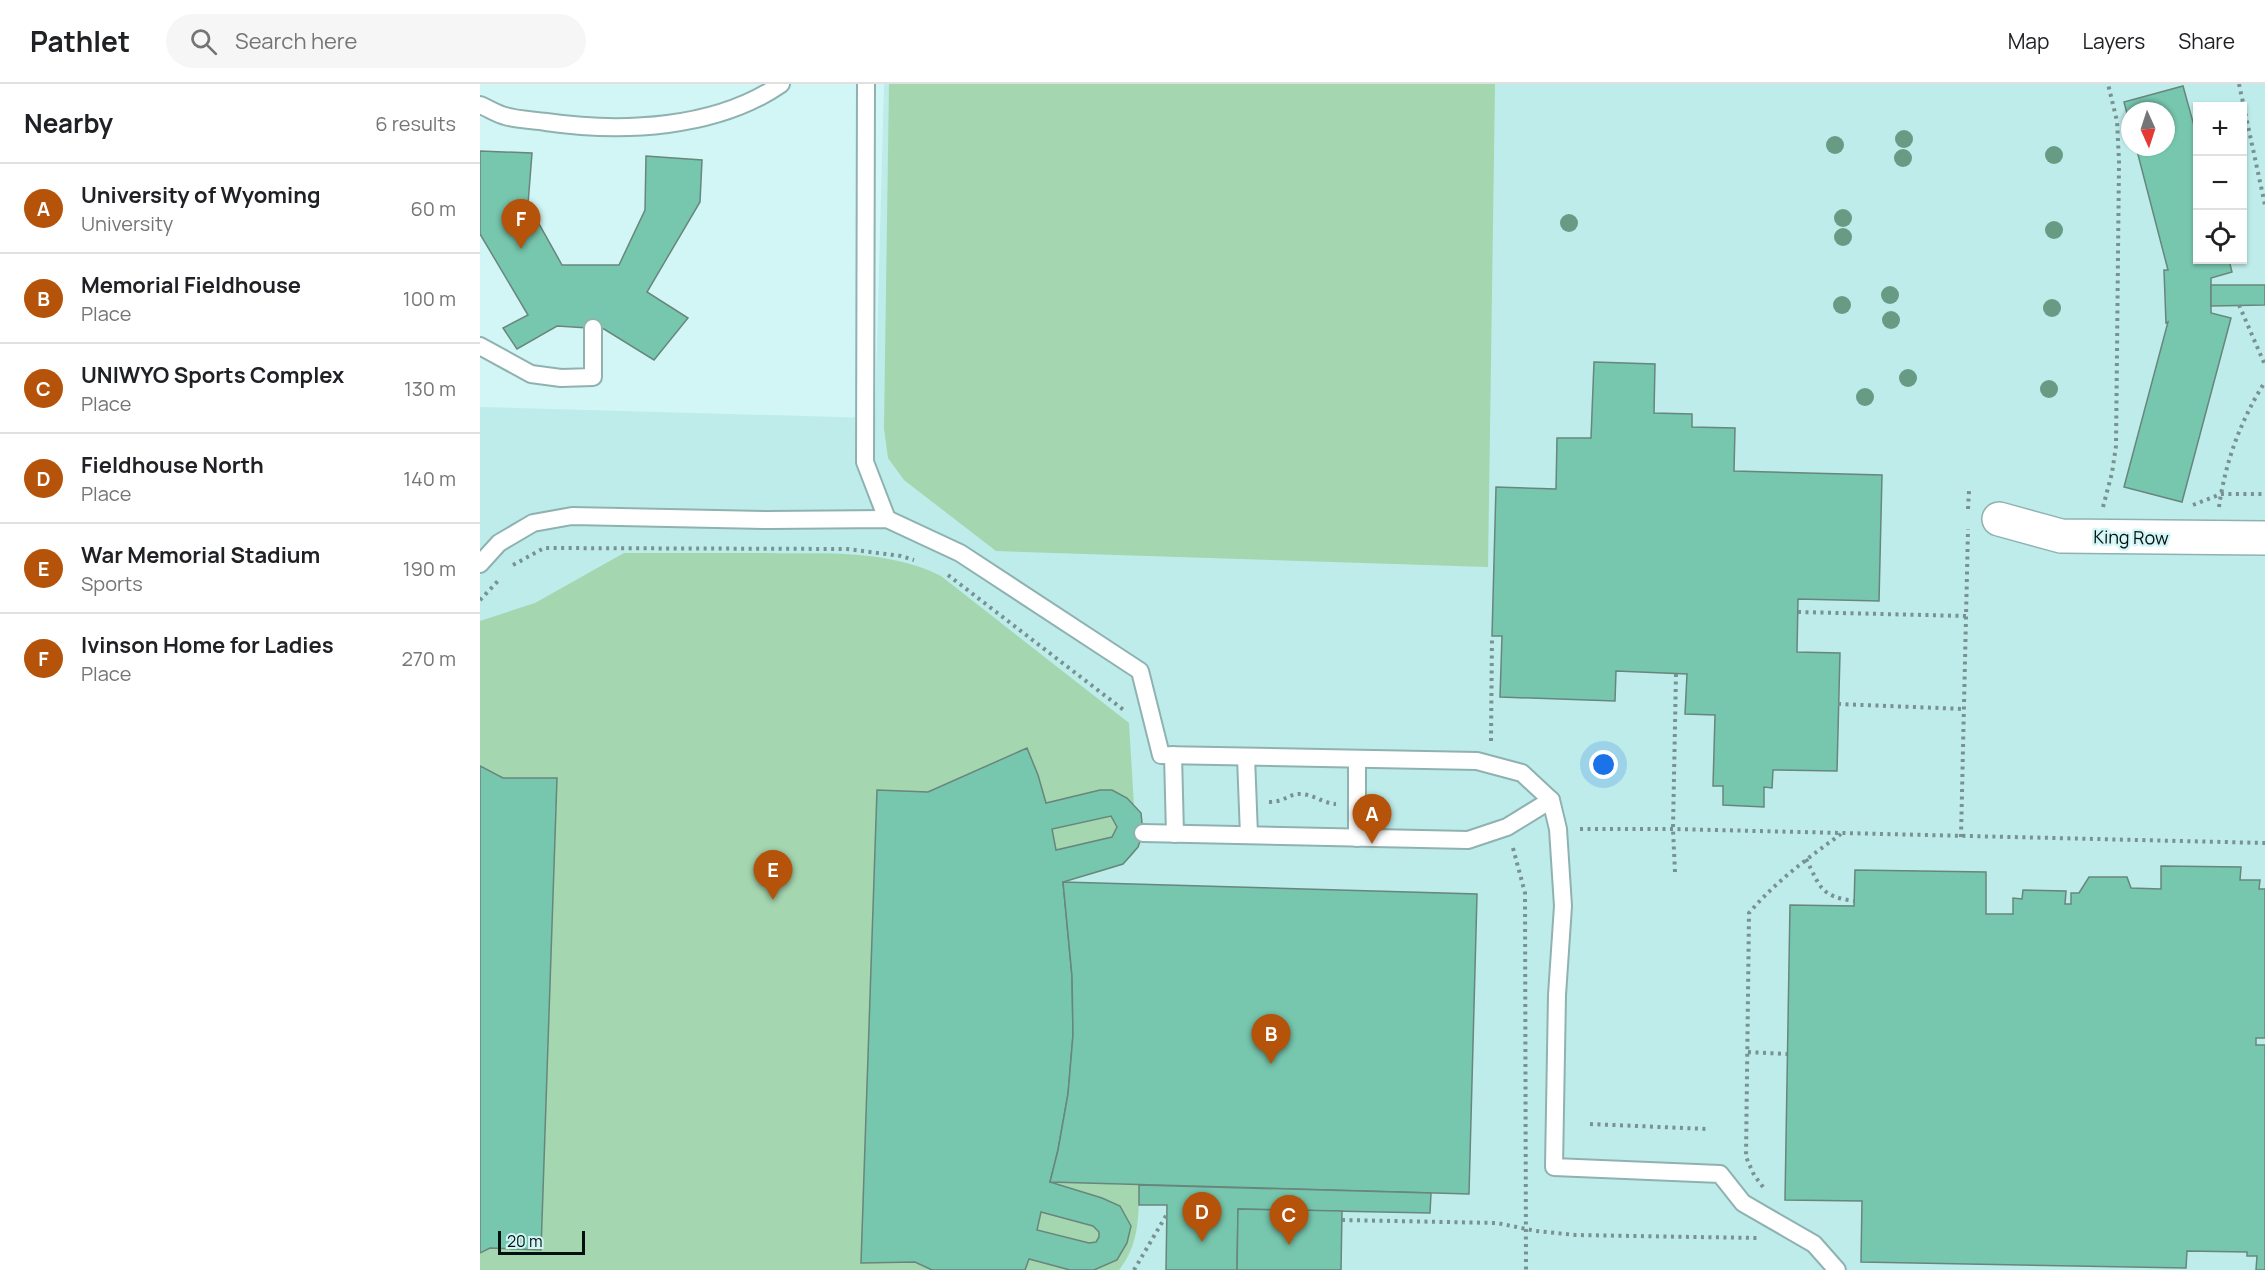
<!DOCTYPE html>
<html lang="en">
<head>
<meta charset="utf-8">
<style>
  body { margin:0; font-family:Manrope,sans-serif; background:#f6f6f6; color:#202124 }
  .controls { position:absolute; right:18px; top:18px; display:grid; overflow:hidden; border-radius:0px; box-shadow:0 2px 4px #0004 }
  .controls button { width:54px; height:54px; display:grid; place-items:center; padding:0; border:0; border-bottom:2px solid #e0e0e0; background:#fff; color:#202124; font:30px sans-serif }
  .compass { position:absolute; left:1641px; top:18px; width:54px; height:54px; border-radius:50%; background:#fff; box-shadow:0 2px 4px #0004; rotate:177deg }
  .scale { position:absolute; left:18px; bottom:15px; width:87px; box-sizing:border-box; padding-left:6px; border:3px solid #040f0f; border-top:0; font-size:16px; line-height:21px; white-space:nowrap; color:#040f0f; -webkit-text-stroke:4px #d2f6f5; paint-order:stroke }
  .you { position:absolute; left:1124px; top:681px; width:21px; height:21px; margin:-15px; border:4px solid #fff; border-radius:50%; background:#1a73e8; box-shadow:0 0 0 9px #1a73e833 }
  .badge { display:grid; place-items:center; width:39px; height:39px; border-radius:50%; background:#b45309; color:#fff; font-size:20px; font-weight:700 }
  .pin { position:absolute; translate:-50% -50px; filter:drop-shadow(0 2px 3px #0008) }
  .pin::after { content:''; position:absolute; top:32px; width:21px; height:18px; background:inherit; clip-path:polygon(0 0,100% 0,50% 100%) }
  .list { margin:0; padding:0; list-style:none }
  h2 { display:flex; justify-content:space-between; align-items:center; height:78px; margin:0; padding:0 24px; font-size:26px }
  h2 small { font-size:20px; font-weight:400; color:#757577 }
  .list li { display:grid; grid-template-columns:39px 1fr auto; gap:18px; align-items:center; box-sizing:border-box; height:90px; padding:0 24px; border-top:2px solid #e0e0e0 }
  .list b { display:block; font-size:22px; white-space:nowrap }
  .list p { margin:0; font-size:20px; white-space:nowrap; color:#757577 }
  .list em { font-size:20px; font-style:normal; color:#757577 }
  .icon { flex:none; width:33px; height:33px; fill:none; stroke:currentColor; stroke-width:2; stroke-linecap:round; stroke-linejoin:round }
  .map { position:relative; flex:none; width:1785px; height:1186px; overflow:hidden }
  header { display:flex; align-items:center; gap:36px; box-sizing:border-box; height:84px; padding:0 30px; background:#fff; border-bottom:2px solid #e0e0e0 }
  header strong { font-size:28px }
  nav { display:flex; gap:33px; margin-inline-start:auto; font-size:21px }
  .search { width:420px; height:54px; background:#f6f6f6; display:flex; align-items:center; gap:15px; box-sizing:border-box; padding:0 21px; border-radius:33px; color:#757577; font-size:22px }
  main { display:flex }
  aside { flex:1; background:#fff }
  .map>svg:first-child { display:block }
  .built { fill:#bdecea; fill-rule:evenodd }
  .green { fill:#a4d6af }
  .building { fill:#77c6ae; stroke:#68867c; stroke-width:1.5; fill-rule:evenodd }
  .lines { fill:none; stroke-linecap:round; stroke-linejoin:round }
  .service-casing { stroke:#8fb2b1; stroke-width:20 }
  .minor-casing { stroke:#8fb2b1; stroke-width:36 }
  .path { stroke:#799291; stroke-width:4; stroke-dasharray:3 4.5; stroke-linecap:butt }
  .service { stroke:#fff; stroke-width:16 }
  .minor { stroke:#fff; stroke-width:33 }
  .tree { fill:#689b84 }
  .labels { text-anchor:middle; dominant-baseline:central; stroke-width:5; stroke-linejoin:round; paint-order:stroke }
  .street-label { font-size:18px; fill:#040f0f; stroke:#d2f6f5 }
</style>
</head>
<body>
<header>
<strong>Pathlet</strong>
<div class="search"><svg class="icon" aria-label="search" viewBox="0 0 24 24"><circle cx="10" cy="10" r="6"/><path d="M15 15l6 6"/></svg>Search here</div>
<nav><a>Map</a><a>Layers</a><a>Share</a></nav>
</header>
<main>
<aside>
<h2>Nearby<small>6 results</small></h2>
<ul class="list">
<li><span class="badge">A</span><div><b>University of Wyoming</b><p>University</p></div><em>60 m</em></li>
<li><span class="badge">B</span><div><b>Memorial Fieldhouse</b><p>Place</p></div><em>100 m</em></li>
<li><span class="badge">C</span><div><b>UNIWYO Sports Complex</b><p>Place</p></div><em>130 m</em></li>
<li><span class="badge">D</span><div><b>Fieldhouse North</b><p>Place</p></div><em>140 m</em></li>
<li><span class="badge">E</span><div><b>War Memorial Stadium</b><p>Sports</p></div><em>190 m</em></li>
<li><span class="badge">F</span><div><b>Ivinson Home for Ladies</b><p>Place</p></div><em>270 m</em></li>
</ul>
</aside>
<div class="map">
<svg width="1785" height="1186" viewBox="0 0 1785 1186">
  <rect width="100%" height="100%" fill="#d2f6f5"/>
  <path class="built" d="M404,0H1785V1186H0V323L395,334ZM1718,22H1762V176H1718ZM1650,27H1686V63H1650Z"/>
  <g class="green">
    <path d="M409,0H1015L1008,483L516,467L424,396L408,374L404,344Z"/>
    <path d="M144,469C191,469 238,469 286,469C344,470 408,465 461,492L649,639L654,722C670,738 662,770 641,780C623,789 601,792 583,798L570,1098L659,1101C659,1132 659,1161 639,1186H0V537L55,519Z"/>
  </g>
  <g class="building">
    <path d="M1703,2L1718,56V176H1749L1752,188L1731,194V229L1751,234L1702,418L1644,403L1688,238L1686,239L1684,186H1688L1656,63H1686V27H1650V41L1644,18Z"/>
    <path d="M0,67L52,69L48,120L82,181H139L165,126L166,72L222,76L220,118L167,208L208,234L174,276L124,245L77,242L37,265L23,244L48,231L0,150Z"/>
    <path d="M1731,201H1785V221L1731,222Z"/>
    <path d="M1114,278L1175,280L1174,329L1212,330V343L1255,344L1254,387L1402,391L1399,517L1318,515L1317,568L1360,569L1357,687L1293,686L1292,704L1284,703V723L1243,721V702H1233L1235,631L1205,630L1207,590L1136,587L1135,617L1020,613L1022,552H1012L1016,403L1076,405L1077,354H1111Z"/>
    <path d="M547,664L558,691L566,719L620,706H632L647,714L661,729L663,749L658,763L643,780L583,798L592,892L593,951L588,1010L578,1066L570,1098L622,1114L640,1122L651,1142L647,1159L637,1176L614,1186H590L549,1175L545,1186H452L435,1178L381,1179L397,706L448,708ZM631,732L637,743L632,753L576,766L572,745ZM561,1128L613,1142L619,1148V1153L616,1158L609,1159L557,1146Z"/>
    <path d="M0,682L23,694H77L61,1166L10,1164L0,1169Z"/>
    <path d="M1681,782L1761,783L1760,796H1780L1779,805H1785V954H1776V961H1785V1186H1776L1777,1172H1767V1168L1707,1167L1706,1184L1381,1178L1382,1117L1305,1116L1310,821L1374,822L1375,786L1506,788V830H1533V814L1542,815L1543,806L1586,807L1585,820H1591V809H1599L1609,793H1647L1651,804L1681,805Z"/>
    <path d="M583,798L997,810L989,1110L570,1098L578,1066L588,1010L593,951L592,892Z"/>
    <path d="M659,1101L951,1109L950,1129L758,1125L757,1186H686L687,1121H659Z"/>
    <path d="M758,1125L862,1127L861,1186H757Z"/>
  </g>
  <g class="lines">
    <g class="service-casing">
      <g id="service">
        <path d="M386,0L385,378L407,435"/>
        <path d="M0,21C8,24 17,30 25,32C38,36 53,36 66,38C142,49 236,45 301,0"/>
        <path d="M0,262L51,290L81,294L113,293V244"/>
        <path d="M0,480L19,459L53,439L92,432L288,436L407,435L480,469L660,587L681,671L997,677L1042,689L1071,716L1078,745L1083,822L1077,911L1074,1083L1240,1090L1263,1119L1334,1160L1357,1186"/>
        <path d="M693,671L695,750"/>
        <path d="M766,673L769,751"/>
        <path d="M877,675V754"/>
        <path d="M663,749L988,756L1027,743L1071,716"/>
      </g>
    </g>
    <g class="minor-casing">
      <path id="minor" d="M1519,435L1581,452L1785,454"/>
    </g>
    <g class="path">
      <path d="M1759,0L1785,121"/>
      <path d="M1759,221L1785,281"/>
      <path d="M1713,421L1741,410H1785"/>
      <path d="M1623,423L1632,389L1636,362L1639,77L1637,37L1628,0"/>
      <path d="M1739,423C1745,379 1761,335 1785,298"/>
      <path d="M1488,425L1489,407"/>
      <path d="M33,481L64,464L367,465L421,472L434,476"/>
      <path d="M468,491L645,627"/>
      <path d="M0,516L18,497"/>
      <path d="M1318,528L1486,532"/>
      <path d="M1358,620L1484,625"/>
      <path d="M1011,657L1012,552"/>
      <path d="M789,718C805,718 809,709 822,710C834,711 843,719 856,720"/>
      <path d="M1100,745H1193L1785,759"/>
      <path d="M1481,753L1488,445"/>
      <path d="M1033,764L1045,809L1046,1186"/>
      <path d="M1326,775C1341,804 1340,812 1374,817"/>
      <path d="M1195,788L1193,745L1196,589"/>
      <path d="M1268,968L1307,970"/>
      <path d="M1110,1040L1227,1045"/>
      <path d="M1283,1103L1274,1091L1266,1073L1269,829C1296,797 1328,774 1361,750"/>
      <path d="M862,1136L1017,1139L1056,1147L1095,1151L1277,1154"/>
      <path d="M654,1186L687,1130"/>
    </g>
    <use href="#service" class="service"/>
    <use href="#minor" class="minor"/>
  </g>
  <g class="tree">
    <circle cx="1424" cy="55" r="9"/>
    <circle cx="1355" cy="61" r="9"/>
    <circle cx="1574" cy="71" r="9"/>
    <circle cx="1423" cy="74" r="9"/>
    <circle cx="1363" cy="134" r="9"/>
    <circle cx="1089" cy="139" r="9"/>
    <circle cx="1574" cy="146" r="9"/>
    <circle cx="1363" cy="153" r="9"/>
    <circle cx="1410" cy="211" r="9"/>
    <circle cx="1362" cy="221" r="9"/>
    <circle cx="1572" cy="224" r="9"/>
    <circle cx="1411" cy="236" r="9"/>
    <circle cx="1428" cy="294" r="9"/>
    <circle cx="1569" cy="305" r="9"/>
    <circle cx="1385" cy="313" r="9"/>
  </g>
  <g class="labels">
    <g class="street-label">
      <text transform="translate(1651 453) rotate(1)">King Row</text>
    </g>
  </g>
</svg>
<div class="controls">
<button>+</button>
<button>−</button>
<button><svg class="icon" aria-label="locate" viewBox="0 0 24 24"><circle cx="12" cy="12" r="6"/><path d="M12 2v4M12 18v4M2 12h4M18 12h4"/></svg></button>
</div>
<svg class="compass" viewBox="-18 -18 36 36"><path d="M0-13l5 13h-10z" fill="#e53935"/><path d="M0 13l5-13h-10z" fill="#757577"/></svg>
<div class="scale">20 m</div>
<div class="you"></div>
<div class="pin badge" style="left:892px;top:760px">A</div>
<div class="pin badge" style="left:791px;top:980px">B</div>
<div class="pin badge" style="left:809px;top:1161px">C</div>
<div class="pin badge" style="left:722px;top:1158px">D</div>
<div class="pin badge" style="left:293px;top:816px">E</div>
<div class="pin badge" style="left:41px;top:165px">F</div>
</div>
</main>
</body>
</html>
